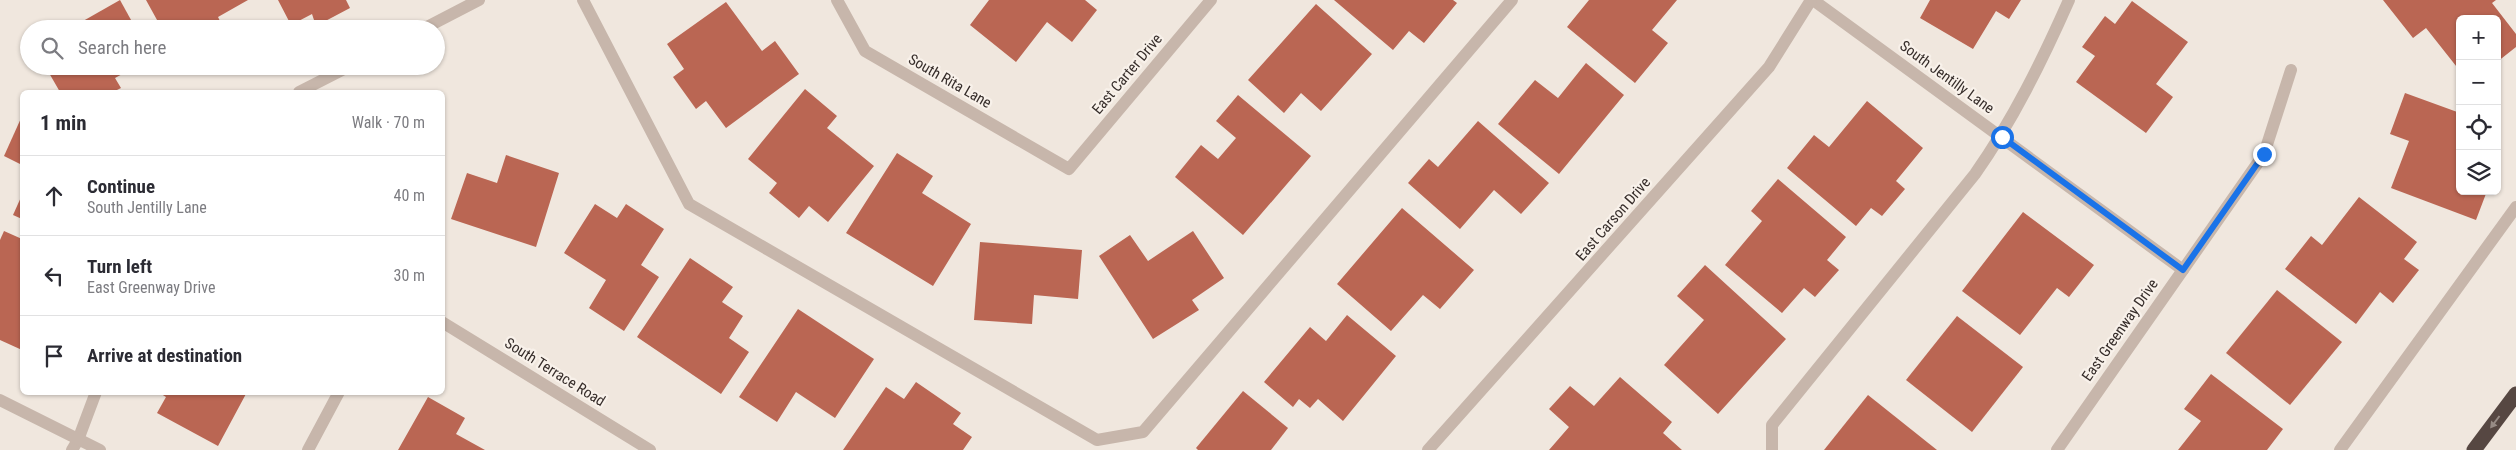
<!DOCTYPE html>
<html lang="en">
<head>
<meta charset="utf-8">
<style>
  body { margin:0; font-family:"Roboto Condensed",sans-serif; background:#f7f7f7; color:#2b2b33 }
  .controls { position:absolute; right:15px; top:15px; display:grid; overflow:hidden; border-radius:8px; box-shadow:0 1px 4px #0004 }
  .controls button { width:45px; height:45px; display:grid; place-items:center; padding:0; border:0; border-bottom:1px solid #e1e1e2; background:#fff; color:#2b2b33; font:25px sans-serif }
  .stop { position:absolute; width:15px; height:15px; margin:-11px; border:4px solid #1a73e8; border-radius:50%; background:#fff }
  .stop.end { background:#1a73e8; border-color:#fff; box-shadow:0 1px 5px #0008 }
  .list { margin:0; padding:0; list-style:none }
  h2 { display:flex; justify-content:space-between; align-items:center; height:65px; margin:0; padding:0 20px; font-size:21px }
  h2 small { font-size:16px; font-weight:400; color:#7c7c81 }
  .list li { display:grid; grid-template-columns:32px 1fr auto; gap:15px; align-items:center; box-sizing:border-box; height:80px; padding:0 20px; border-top:1px solid #e1e1e2 }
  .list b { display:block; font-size:19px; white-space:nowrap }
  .list p { margin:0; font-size:16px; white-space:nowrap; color:#7c7c81 }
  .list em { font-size:16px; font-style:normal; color:#7c7c81 }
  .icon { flex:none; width:28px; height:28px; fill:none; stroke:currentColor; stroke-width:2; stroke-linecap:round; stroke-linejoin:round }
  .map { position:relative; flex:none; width:2516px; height:450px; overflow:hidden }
  .search { position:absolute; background:#fff; box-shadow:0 1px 4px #0004; left:20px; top:20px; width:425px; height:55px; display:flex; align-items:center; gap:12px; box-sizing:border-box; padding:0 18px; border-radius:28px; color:#7c7c81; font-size:19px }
  .panel { position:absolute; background:#fff; box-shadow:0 1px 4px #0004; left:20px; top:90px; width:425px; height:305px; border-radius:8px }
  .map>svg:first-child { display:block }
  .building { fill:#ba6653 }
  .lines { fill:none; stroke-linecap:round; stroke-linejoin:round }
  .lane { stroke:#c7b6ab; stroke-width:12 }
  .street { stroke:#c7b6ab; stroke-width:12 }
  .highway { stroke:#564742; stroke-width:15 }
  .oneway { fill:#978b85 }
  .route { stroke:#1a73e8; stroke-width:6 }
  .labels { text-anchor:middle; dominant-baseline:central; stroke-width:4.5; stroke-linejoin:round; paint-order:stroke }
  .street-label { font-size:15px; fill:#362d2a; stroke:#f8f1ea }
</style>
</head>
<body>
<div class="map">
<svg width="2516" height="450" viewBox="0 0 2516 450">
  <rect width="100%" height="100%" fill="#f0e7de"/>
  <g class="building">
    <path d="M120,0L136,29H69Z"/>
    <path d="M146,0H248L218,17L224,29H162Z"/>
    <path d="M278,0H346L350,8L316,26L312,14L291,25Z"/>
    <path d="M989,0H1085L1097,10L1072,42L1047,22L1016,62L970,25Z"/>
    <path d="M1334,0H1453L1457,3L1424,43L1409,31L1393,50Z"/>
    <path d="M1589,0H1677L1652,30L1668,43L1635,83L1567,27Z"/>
    <path d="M1930,0H2021L2009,19L1996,11L1973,49L1920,18Z"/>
    <path d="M2383,0H2496L2492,3L2516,34V47L2497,62V19H2460V71L2426,28L2413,38Z"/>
    <path d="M2132,1L2188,42L2156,84L2173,97L2146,133L2076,82L2095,56L2082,47L2105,16L2115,24Z"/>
    <path d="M726,2L762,51L775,41L799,74L726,128L706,101L696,109L673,77L684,69L667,44Z"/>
    <path d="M1316,4L1372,54L1321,111L1301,93L1284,113L1248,80Z"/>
    <path d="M1586,63L1624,95L1559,174L1498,124L1535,80L1558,98Z"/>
    <path d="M45,66H137L115,78L121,88L113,92H60Z"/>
    <path d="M805,89L837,116L827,128L874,166L828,222L809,206L799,218L769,193L777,183L748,159Z"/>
    <path d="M2405,93L2460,113V191H2487L2476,220L2391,188L2409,141L2390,134Z"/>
    <path d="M1238,95L1311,156L1243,235L1175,177L1201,145L1218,159L1236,138L1216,121Z"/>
    <path d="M1867,101L1923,148L1896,181L1905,189L1882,216L1871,208L1856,226L1787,168L1814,135L1829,147Z"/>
    <path d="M22,116V165L4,156Z"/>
    <path d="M1478,121L1549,183L1521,214L1494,190L1460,229L1408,183L1429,159L1438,167Z"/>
    <path d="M897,153L933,176L922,193L971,224L933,286L846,233Z"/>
    <path d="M506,155L559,173L536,247L451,219L467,173L497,183Z"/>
    <path d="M1778,179L1846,237L1827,260L1839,270L1815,297L1804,288L1782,313L1725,265L1762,221L1751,211Z"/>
    <path d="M22,195V219L13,215Z"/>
    <path d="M2359,197L2417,242L2404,259L2419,270L2393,303L2380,292L2356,324L2285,269L2311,236L2322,245Z"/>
    <path d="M595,204L617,218L626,204L664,229L641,265L659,277L624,331L589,308L606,280L564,253Z"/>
    <path d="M1402,208L1474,270L1440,309L1423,295L1391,331L1337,284Z"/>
    <path d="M2023,212L2094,265L2069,297L2057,288L2020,335L1962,291Z"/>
    <path d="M4,231L22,239V350L0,340V240Z"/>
    <path d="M1193,231L1224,278L1192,300L1199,310L1153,339L1099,256L1130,235L1148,261Z"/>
    <path d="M980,242L1082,250L1078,299L1034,295L1032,324L974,320Z"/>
    <path d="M690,258L733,287L722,302L743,316L729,338L749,352L721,394L637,337Z"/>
    <path d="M1705,265L1786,339L1718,414L1664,365L1704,320L1677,296Z"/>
    <path d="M2277,290L2342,342L2290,405L2226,353Z"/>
    <path d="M798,309L874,359L835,418L796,392L777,422L739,397Z"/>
    <path d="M1347,315L1396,356L1343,421L1318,399L1310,408L1299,399L1293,407L1264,382L1310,327L1326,341Z"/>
    <path d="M1957,316L2023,367L1972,432L1906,380Z"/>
    <path d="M2211,374L2283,429L2267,450H2178L2201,421L2184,409Z"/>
    <path d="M1620,377L1672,422L1663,433L1682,450H1549L1569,427L1549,409L1570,386L1594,406Z"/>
    <path d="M916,382L961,413L953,424L972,437L963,450H843L886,387L904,399Z"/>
    <path d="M1243,391L1288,428L1271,450H1198L1196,448Z"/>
    <path d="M158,392H247L218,446L157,413L166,397Z"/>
    <path d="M1868,395L1937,450H1824Z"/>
    <path d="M428,397L465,418L456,434L485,450H398Z"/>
  </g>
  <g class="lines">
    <g class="lane">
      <path d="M583,0L689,204L1097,440L1143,432L1512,0"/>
      <path d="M423,29L479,0"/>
      <path d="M299,92L350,66"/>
      <path d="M72,450L78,440L96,392"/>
      <path d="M1772,450V425L1975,174C2013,120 2042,61 2069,0"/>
      <path d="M2340,450L2516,207"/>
    </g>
    <g class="street">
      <path d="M837,0L865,51L1069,169L1211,0"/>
      <path d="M1813,0L2183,270"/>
      <path d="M442,322L650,450"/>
      <path d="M0,400L100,450"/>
      <path d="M308,450L339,392"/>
      <path d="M1428,450L1769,67L1811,0"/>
      <path d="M2057,450L2264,154L2291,70"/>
    </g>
    <path class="highway" d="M2474,450L2516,394"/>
  </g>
  <defs><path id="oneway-solid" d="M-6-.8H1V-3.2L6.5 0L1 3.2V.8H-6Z" transform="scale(1.25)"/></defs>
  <use class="oneway" href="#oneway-solid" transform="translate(2495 422) rotate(127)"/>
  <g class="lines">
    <path class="route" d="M2002,137L2183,270L2264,154"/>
  </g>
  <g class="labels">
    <g class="street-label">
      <text transform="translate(1127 74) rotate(-50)">East Carter Drive</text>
      <text transform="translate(1947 77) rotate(36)">South Jentilly Lane</text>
      <text transform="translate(950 81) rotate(30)">South Rita Lane</text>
      <text transform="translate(1613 219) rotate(-49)">East Carson Drive</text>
      <text transform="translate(2120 330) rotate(-55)">East Greenway Drive</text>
      <text transform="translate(555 372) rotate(32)">South Terrace Road</text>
    </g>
  </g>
</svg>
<div class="controls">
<button>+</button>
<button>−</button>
<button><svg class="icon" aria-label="locate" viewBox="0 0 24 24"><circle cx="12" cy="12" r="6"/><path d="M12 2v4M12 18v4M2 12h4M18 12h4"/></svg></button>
<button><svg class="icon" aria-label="layers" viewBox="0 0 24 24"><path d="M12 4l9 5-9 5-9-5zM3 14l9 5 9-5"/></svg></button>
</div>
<div class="stop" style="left:2002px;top:137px"></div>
<div class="stop end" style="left:2264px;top:154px"></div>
<div class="search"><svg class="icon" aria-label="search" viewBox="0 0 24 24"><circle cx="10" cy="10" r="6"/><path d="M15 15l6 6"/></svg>Search here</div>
<section class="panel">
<h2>1 min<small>Walk · 70 m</small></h2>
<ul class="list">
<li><svg class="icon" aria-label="ahead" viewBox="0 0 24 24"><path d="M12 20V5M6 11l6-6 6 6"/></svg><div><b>Continue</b><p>South Jentilly Lane</p></div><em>40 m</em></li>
<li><svg class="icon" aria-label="left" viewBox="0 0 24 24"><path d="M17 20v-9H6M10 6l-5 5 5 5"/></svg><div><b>Turn left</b><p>East Greenway Drive</p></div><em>30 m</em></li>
<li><svg class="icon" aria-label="arrive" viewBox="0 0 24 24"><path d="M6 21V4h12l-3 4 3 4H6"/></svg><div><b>Arrive at destination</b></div></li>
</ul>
</section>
</div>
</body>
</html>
